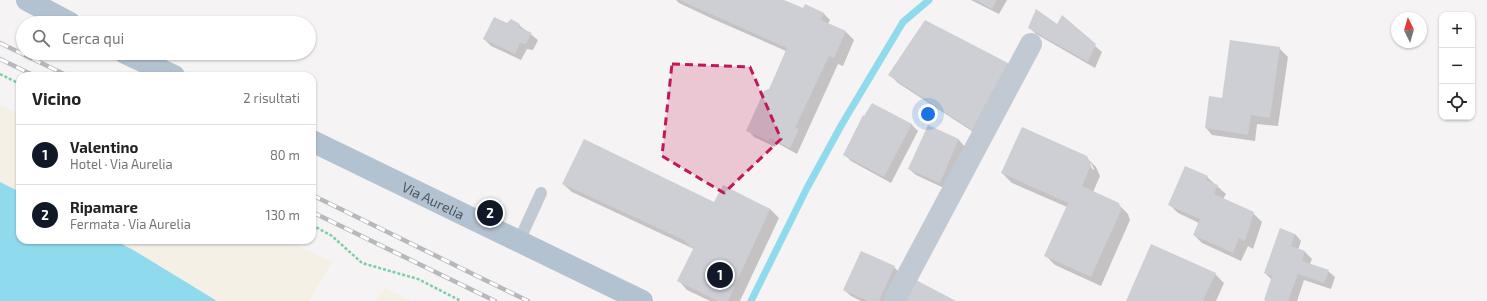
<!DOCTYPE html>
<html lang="it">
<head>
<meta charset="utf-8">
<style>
  body { margin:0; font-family:"Exo 2",sans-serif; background:#f6f6f6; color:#222 }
  .controls { position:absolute; right:12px; top:12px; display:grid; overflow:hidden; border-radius:8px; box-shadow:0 1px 3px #0004 }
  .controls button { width:36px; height:36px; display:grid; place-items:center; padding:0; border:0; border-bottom:1px solid #e0e0e0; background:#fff; color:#222; font:20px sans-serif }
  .compass { position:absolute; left:1391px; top:12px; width:36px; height:36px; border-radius:50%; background:#fff; box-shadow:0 1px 3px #0004; rotate:355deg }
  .you { position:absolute; left:928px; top:114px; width:14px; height:14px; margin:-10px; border:3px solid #fff; border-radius:50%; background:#1a73e8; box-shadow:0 0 0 6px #1a73e833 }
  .badge { display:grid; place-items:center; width:26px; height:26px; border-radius:50%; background:#111827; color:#fff; font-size:13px; font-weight:700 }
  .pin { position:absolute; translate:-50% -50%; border:2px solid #fff; box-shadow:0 1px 4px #0006 }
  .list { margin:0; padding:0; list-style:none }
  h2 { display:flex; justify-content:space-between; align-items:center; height:52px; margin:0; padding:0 16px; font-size:17px }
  h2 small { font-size:13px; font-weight:400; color:#767676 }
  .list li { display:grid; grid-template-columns:26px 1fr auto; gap:12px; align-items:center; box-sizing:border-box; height:60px; padding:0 16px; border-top:1px solid #e0e0e0 }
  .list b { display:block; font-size:15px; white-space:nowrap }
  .list p { margin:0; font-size:13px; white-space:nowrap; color:#767676 }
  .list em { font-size:13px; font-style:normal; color:#767676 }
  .icon { flex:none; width:22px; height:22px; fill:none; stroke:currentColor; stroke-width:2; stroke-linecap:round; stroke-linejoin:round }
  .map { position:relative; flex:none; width:1487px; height:301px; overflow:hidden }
  .search { position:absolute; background:#fff; box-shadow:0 1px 3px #0004; left:16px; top:16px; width:300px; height:44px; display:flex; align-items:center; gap:10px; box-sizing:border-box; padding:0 14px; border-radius:22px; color:#767676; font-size:15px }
  .panel { position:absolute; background:#fff; box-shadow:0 1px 3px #0004; left:16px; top:72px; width:300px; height:172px; border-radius:12px }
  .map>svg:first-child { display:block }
  .sand { fill:#f5f0e5 }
  .water { fill:#90daee }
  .shadow { fill:#0003; fill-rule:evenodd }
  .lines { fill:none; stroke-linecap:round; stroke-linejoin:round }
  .stream { stroke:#90daee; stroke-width:7 }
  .building { fill:#cdcfd5 }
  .path { stroke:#7ad0a6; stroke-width:2.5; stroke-dasharray:3 2; stroke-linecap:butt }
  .service { stroke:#c1cad2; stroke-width:12 }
  .minor { stroke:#c1cad2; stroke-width:22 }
  .primary { stroke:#b3c2d1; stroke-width:22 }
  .rail-casing { stroke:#b5b8bd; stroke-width:4.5 }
  .rail { stroke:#fff; stroke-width:3; stroke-dasharray:9; stroke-linecap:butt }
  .marked { fill:#c2185b; fill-opacity:0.2; stroke:#c2185b; stroke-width:3; stroke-dasharray:8 5; stroke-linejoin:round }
  .labels { text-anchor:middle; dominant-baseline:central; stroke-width:4; stroke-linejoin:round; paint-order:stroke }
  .street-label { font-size:14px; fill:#4a5661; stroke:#fff }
</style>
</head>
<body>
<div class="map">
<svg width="1487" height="301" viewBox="0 0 1487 301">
  <rect width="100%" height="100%" fill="#f5f3f3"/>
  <g class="sand">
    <path d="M0,105L20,114V192L0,182Z"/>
    <path d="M114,240H285L332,262L309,301H217Z"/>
    <path d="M385,288L412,301H375Z"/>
  </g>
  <path class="water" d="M0,182L20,192V240H114L135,251L217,301H0Z"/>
  <g class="shadow">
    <path d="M676,0H781L804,10L824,14L830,20L828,24L846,32L854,40L843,66L838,64L797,154L777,143L775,147L754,137L748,130L770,90L786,51L713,19L679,3Z"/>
    <path d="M971,0H1007L999,14Z"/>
    <path d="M1062,17L1102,52L1095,68L1036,34L1029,27L1058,25Z"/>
    <path d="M507,25H519L538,40L533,50L527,49L521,60L491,46L484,39Z"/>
    <path d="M1279,48L1288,57L1278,126L1257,124L1255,141L1212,135L1206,128L1222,99Z"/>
    <path d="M1007,63L1016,72L981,137L898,83L889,74Z"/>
    <path d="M911,124L918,131L891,183L851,161L844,154Z"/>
    <path d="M928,127L959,140L965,147L946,189L916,175L909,169Z"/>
    <path d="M1086,157L1096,167L1100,176L1093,192L1118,204L1128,214L1130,220L1101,286L1055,265L1045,255L1067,207L1012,183L1002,173ZM1089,163H1091L1094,169L1093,170Z"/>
    <path d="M1207,177L1226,194L1223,199L1253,213L1262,222L1253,249L1248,246L1241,261L1202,243L1194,235L1199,223L1178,213L1169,204Z"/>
    <path d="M563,184L715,203L723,187L770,209L779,218L740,301H710L687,290L679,281L694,249L572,192Z"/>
    <path d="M1295,234L1301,241L1298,250L1305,252L1312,259L1310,264L1328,271L1335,277L1331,289L1304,280L1297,301H1267L1272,280L1265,273Z"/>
    <path d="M894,267L901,274L888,301H861L851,296L844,290Z"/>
    <path d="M1215,274L1224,283L1216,301H1127Z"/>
  </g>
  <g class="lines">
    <path class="stream" d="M751,301L807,188L842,124L903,22L929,0"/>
  </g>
  <g class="building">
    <path d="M679,0H784L803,8L805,4L824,13L821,20L846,31L834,58L829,56L795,128L799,129L790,148L770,138L769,141L746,131L764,91L769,89L787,48Z"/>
    <path d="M976,0H997L992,9Z"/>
    <path d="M1036,9L1057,24L1062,15L1096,44L1088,62L1028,28Z"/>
    <path d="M494,17L507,23L511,19L520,24L518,27L532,33L526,44L520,43L515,54L483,39Z"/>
    <path d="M925,20L1008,63L972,130L888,75Z"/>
    <path d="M1230,40L1280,47L1270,118L1251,115L1248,135L1205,128L1209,96L1222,98Z"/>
    <path d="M872,103L912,124L884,177L843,155L863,115L864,116Z"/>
    <path d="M928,125L959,139L940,183L908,169Z"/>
    <path d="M1022,127L1087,156L1091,165L1082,186L1119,203L1121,210L1091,277L1044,256L1068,203L1001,173Z"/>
    <path d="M584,139L714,202L723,185L770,209L728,301H718L677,281L693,249L684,240L562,184Z"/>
    <path d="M1185,166L1208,176L1206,180L1218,185L1214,194L1254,212L1245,241L1239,238L1233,253L1193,235L1200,219L1168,205Z"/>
    <path d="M1280,228L1295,234L1291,246L1305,251L1302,261L1329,270L1324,283L1298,274L1288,301H1266L1264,300L1272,276L1264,273Z"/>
    <path d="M1151,244L1216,273L1203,301H1126Z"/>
    <path d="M861,251L895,266L879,301H868L843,290Z"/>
    <path d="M914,279L956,301H902Z"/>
  </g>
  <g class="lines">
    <g class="path">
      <path d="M0,74L20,84"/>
      <path d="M312,225L332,236L362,263L418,279L461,301"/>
    </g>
    <path class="service" d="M519,241L541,193"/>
    <path class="minor" d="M894,301L1031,44"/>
    <g class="primary">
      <path d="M27,0L70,23"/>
      <path d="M125,53L174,76"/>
      <path id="s1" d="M312,141L642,301"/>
    </g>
    <g class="rail-casing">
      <g id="rail">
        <path d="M0,43L68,76"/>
        <path d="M0,59L35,76"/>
        <path d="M312,195L528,301"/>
        <path d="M312,212L495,301"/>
      </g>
    </g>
    <use href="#rail" class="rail"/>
  </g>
  <path class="marked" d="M672,64L750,67L781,139L724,193L662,156Z"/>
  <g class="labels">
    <g class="street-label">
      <text stroke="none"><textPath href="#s1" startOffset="135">Via Aurelia</textPath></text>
    </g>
  </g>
</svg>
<div class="controls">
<button>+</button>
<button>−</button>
<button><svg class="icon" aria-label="locate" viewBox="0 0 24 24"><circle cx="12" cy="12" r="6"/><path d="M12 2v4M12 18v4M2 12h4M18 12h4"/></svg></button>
</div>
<svg class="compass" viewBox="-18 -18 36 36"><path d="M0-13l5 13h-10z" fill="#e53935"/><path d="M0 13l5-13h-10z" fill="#767676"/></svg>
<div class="you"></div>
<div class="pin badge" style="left:720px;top:275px">1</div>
<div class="pin badge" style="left:490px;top:213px">2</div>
<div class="search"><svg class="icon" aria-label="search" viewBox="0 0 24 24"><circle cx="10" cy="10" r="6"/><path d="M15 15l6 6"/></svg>Cerca qui</div>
<section class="panel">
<h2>Vicino<small>2 risultati</small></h2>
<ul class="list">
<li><span class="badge">1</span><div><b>Valentino</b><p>Hotel · Via Aurelia</p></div><em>80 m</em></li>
<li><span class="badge">2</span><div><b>Ripamare</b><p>Fermata · Via Aurelia</p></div><em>130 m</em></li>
</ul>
</section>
</div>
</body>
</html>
